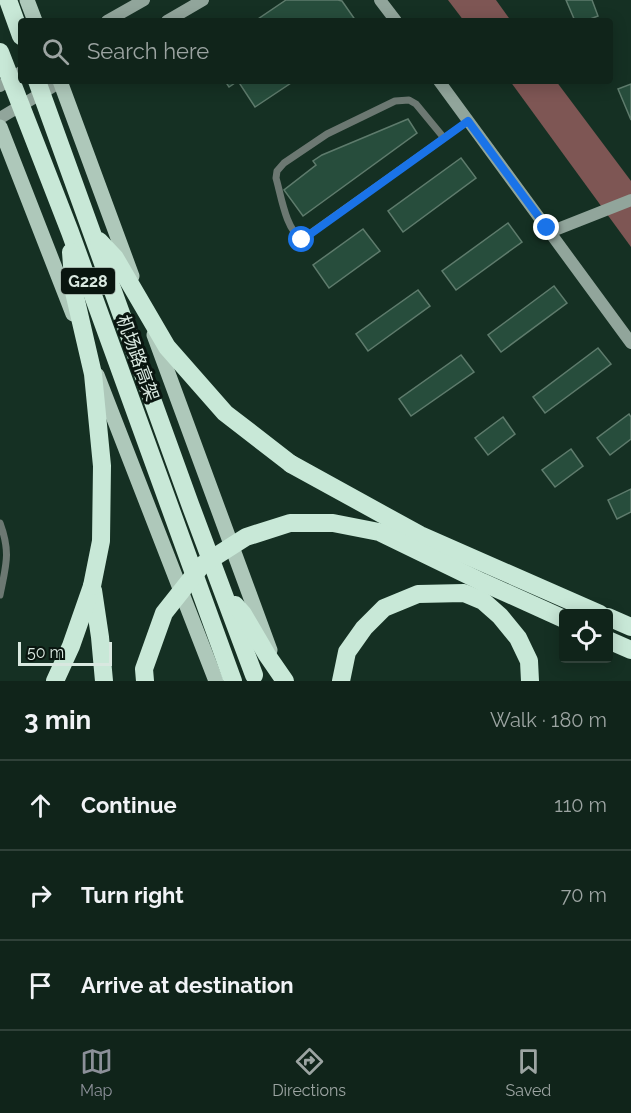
<!DOCTYPE html>
<html lang="en">
<head>
<meta charset="utf-8">
<style>
  body { margin:0; font-family:Raleway,"Noto Sans SC",sans-serif; background:#192c23; color:#f1f3f6 }
  .controls { position:absolute; right:18px; bottom:18px; display:grid; overflow:hidden; border-radius:6px; box-shadow:0 3px 15px #0003 }
  .controls button { width:54px; height:54px; display:grid; place-items:center; padding:0; border:0; border-bottom:2px solid #304139; background:#10241a; color:#f1f3f6; font:30px sans-serif }
  .scale { position:absolute; left:18px; bottom:15px; width:94px; box-sizing:border-box; padding-left:6px; border:3px solid #d9e8e0; border-top:0; font-size:16px; line-height:21px; white-space:nowrap; color:#d9e8e0; -webkit-text-stroke:4px #09150f; paint-order:stroke }
  .stop { position:absolute; width:18px; height:18px; margin:-14px; border:4px solid #1a73e8; border-radius:50%; background:#fff }
  .stop.end { background:#1a73e8; border-color:#fff; box-shadow:0 2px 6px #0008 }
  .list { margin:0; padding:0; list-style:none }
  h2 { display:flex; justify-content:space-between; align-items:center; height:78px; margin:0; padding:0 24px; font-size:26px }
  h2 small { font-size:20px; font-weight:400; color:#9ca4a2 }
  .list li { display:grid; grid-template-columns:39px 1fr auto; gap:18px; align-items:center; box-sizing:border-box; height:90px; padding:0 24px; border-top:2px solid #304139 }
  .list b { display:block; font-size:22px; white-space:nowrap }
  .list em { font-size:20px; font-style:normal; color:#9ca4a2 }
  .icon { flex:none; width:33px; height:33px; fill:none; stroke:currentColor; stroke-width:2; stroke-linecap:round; stroke-linejoin:round }
  .map { position:relative; flex:none; width:631px; height:681px; overflow:hidden }
  .search { position:absolute; background:#10241a; box-shadow:0 3px 15px #0003; left:18px; right:18px; top:18px; height:66px; display:flex; align-items:center; gap:15px; box-sizing:border-box; padding:0 21px; border-radius:6px; color:#9ca4a2; font-size:22px }
  .sheet { height:348px; background:#10241a }
  nav { display:flex; justify-content:space-around; align-items:center; box-sizing:border-box; height:84px; border-top:2px solid #304139; background:#10241a; font-size:16px; color:#9ca4a2 }
  nav a { display:grid; justify-items:center; gap:3px }
  nav .on { color:#8c9099 }
  .map>svg:first-child { display:block }
  .water { fill:#7e5654 }
  .building { fill:#274d3c; stroke:#5e7b6c; stroke-width:1.5 }
  .lines { fill:none; stroke-linecap:round; stroke-linejoin:round }
  .lane { stroke:#6c7872; stroke-width:7 }
  .secondary { stroke:#91a59b; stroke-width:12 }
  .primary { stroke:#aec8ba; stroke-width:15 }
  .highway { stroke:#c8e8d7; stroke-width:18 }
  .highway-bridge { stroke:#c8e8d7; stroke-width:18 }
  .route { stroke:#1a73e8; stroke-width:8 }
  .labels { text-anchor:middle; dominant-baseline:central; stroke-width:6; stroke-linejoin:round; paint-order:stroke }
  .shield { fill:#09150f; stroke:#9ba9a1; stroke-width:1.5 }
  .shield-label { font-size:16px; font-weight:bold; fill:#d9e8e0 }
  .street-label { font-size:18px; fill:#d9e8e0; stroke:#09150f }
</style>
</head>
<body>
<div class="map">
<svg width="631" height="681" viewBox="0 0 631 681">
  <rect width="100%" height="100%" fill="#153023"/>
  <g class="water">
    <path d="M448,0H496L511,21H464Z"/>
    <path d="M510,81H556L631,181V247Z"/>
  </g>
  <g class="building">
    <path d="M286,0H338L342,1L356,21H255Z"/>
    <path d="M566,0H592L598,16L585,21H575Z"/>
    <path d="M225,81H294L255,107L238,81L229,87Z"/>
    <path d="M631,84V120L618,89Z"/>
    <path d="M408,119L417,133L303,216L284,190L316,165L313,161L322,155Z"/>
    <path d="M461,158L476,178L403,232L388,211Z"/>
    <path d="M508,223L522,242L456,290L442,271Z"/>
    <path d="M363,229L380,251L329,288L313,265Z"/>
    <path d="M554,286L567,303L501,352L488,335Z"/>
    <path d="M418,290L430,306L368,351L356,334Z"/>
    <path d="M598,348L611,364L545,413L533,397Z"/>
    <path d="M461,355L474,372L411,416L399,399Z"/>
    <path d="M629,414L631,417V439L610,455L597,438Z"/>
    <path d="M503,417L515,434L488,455L475,438Z"/>
    <path d="M571,449L583,466L555,487L542,470Z"/>
    <path d="M631,489V512L617,519L608,500Z"/>
  </g>
  <g class="lines">
    <g class="lane">
      <path d="M444,138L416,104L409,100L395,101L327,134L284,163L277,171L276,178C281,195 286,231 302,239L468,121"/>
      <path d="M0,523C11,553 6,565 0,595"/>
    </g>
    <g class="secondary">
      <path d="M380,0L396,21"/>
      <path d="M107,21L144,0"/>
      <path d="M167,21L203,0"/>
      <path d="M439,81L631,343"/>
      <path d="M0,86L21,72"/>
      <path d="M0,118L62,81"/>
      <path d="M550,232L631,200"/>
    </g>
    <g class="primary">
      <path d="M27,0L35,21"/>
      <path d="M60,81L132,276"/>
      <path d="M0,127L73,314"/>
      <path d="M154,335L270,650"/>
      <path d="M97,375L216,681"/>
    </g>
    <g class="highway">
      <path d="M8,0L21,36"/>
      <path d="M291,464L420,535L600,614"/>
      <path d="M93,590L100,637L104,681"/>
      <path d="M608,617L631,627"/>
      <path d="M608,640L631,650"/>
      <path d="M55,681L71,646L92,586"/>
      <path d="M341,681L347,652L364,628L384,608L418,594L464,593L483,601L500,616L518,638L529,661L530,681"/>
    </g>
    <g class="highway-bridge">
      <path d="M0,52L70,232L233,681"/>
      <path d="M37,81L190,504L254,675"/>
      <path d="M99,241L115,258L167,347L225,413L291,464"/>
      <path d="M71,252L74,292L93,374L102,466L101,541L92,586"/>
      <path d="M235,605L243,614L267,655L285,681"/>
      <path d="M145,681L144,669L164,613L202,565L246,537L290,523H333L379,532L482,582L564,619"/>
    </g>
  </g>
  <g class="lines">
    <path class="route" d="M302,240L468,121L547,228"/>
  </g>
  <g class="labels">
    <rect class="shield" x="61" y="268" width="54" height="26" rx="4.5"/>
    <g class="shield-label">
      <text x="88" y="281">G228</text>
    </g>
    <g class="street-label">
      <text transform="translate(138 358) rotate(70)">机场路高架</text>
    </g>
  </g>
</svg>
<div class="controls">
<button><svg class="icon" aria-label="locate" viewBox="0 0 24 24"><circle cx="12" cy="12" r="6"/><path d="M12 2v4M12 18v4M2 12h4M18 12h4"/></svg></button>
</div>
<div class="scale">50 m</div>
<div class="stop" style="left:302px;top:240px"></div>
<div class="stop end" style="left:547px;top:228px"></div>
<div class="search"><svg class="icon" aria-label="search" viewBox="0 0 24 24"><circle cx="10" cy="10" r="6"/><path d="M15 15l6 6"/></svg>Search here</div>
</div>
<section class="sheet">
<h2>3 min<small>Walk · 180 m</small></h2>
<ul class="list">
<li><svg class="icon" aria-label="ahead" viewBox="0 0 24 24"><path d="M12 20V5M6 11l6-6 6 6"/></svg><div><b>Continue</b></div><em>110 m</em></li>
<li><svg class="icon" aria-label="right" viewBox="0 0 24 24"><path d="M7 20v-9h11M14 6l5 5-5 5"/></svg><div><b>Turn right</b></div><em>70 m</em></li>
<li><svg class="icon" aria-label="arrive" viewBox="0 0 24 24"><path d="M6 21V4h12l-3 4 3 4H6"/></svg><div><b>Arrive at destination</b></div></li>
</ul>
</section>
<nav>
<a class="on"><svg class="icon" aria-label="map" viewBox="0 0 24 24"><path d="M3 6l6-2 6 2 6-2v14l-6 2-6-2-6 2zM9 4v14M15 6v14"/></svg>Map</a>
<a><svg class="icon" aria-label="directions" viewBox="0 0 24 24"><path d="M12 3l9 9-9 9-9-9zM9 14v-3h6M13 9l2 2-2 2"/></svg>Directions</a>
<a><svg class="icon" aria-label="saved" viewBox="0 0 24 24"><path d="M7 4h10v16l-5-4-5 4z"/></svg>Saved</a>
</nav>
</body>
</html>
